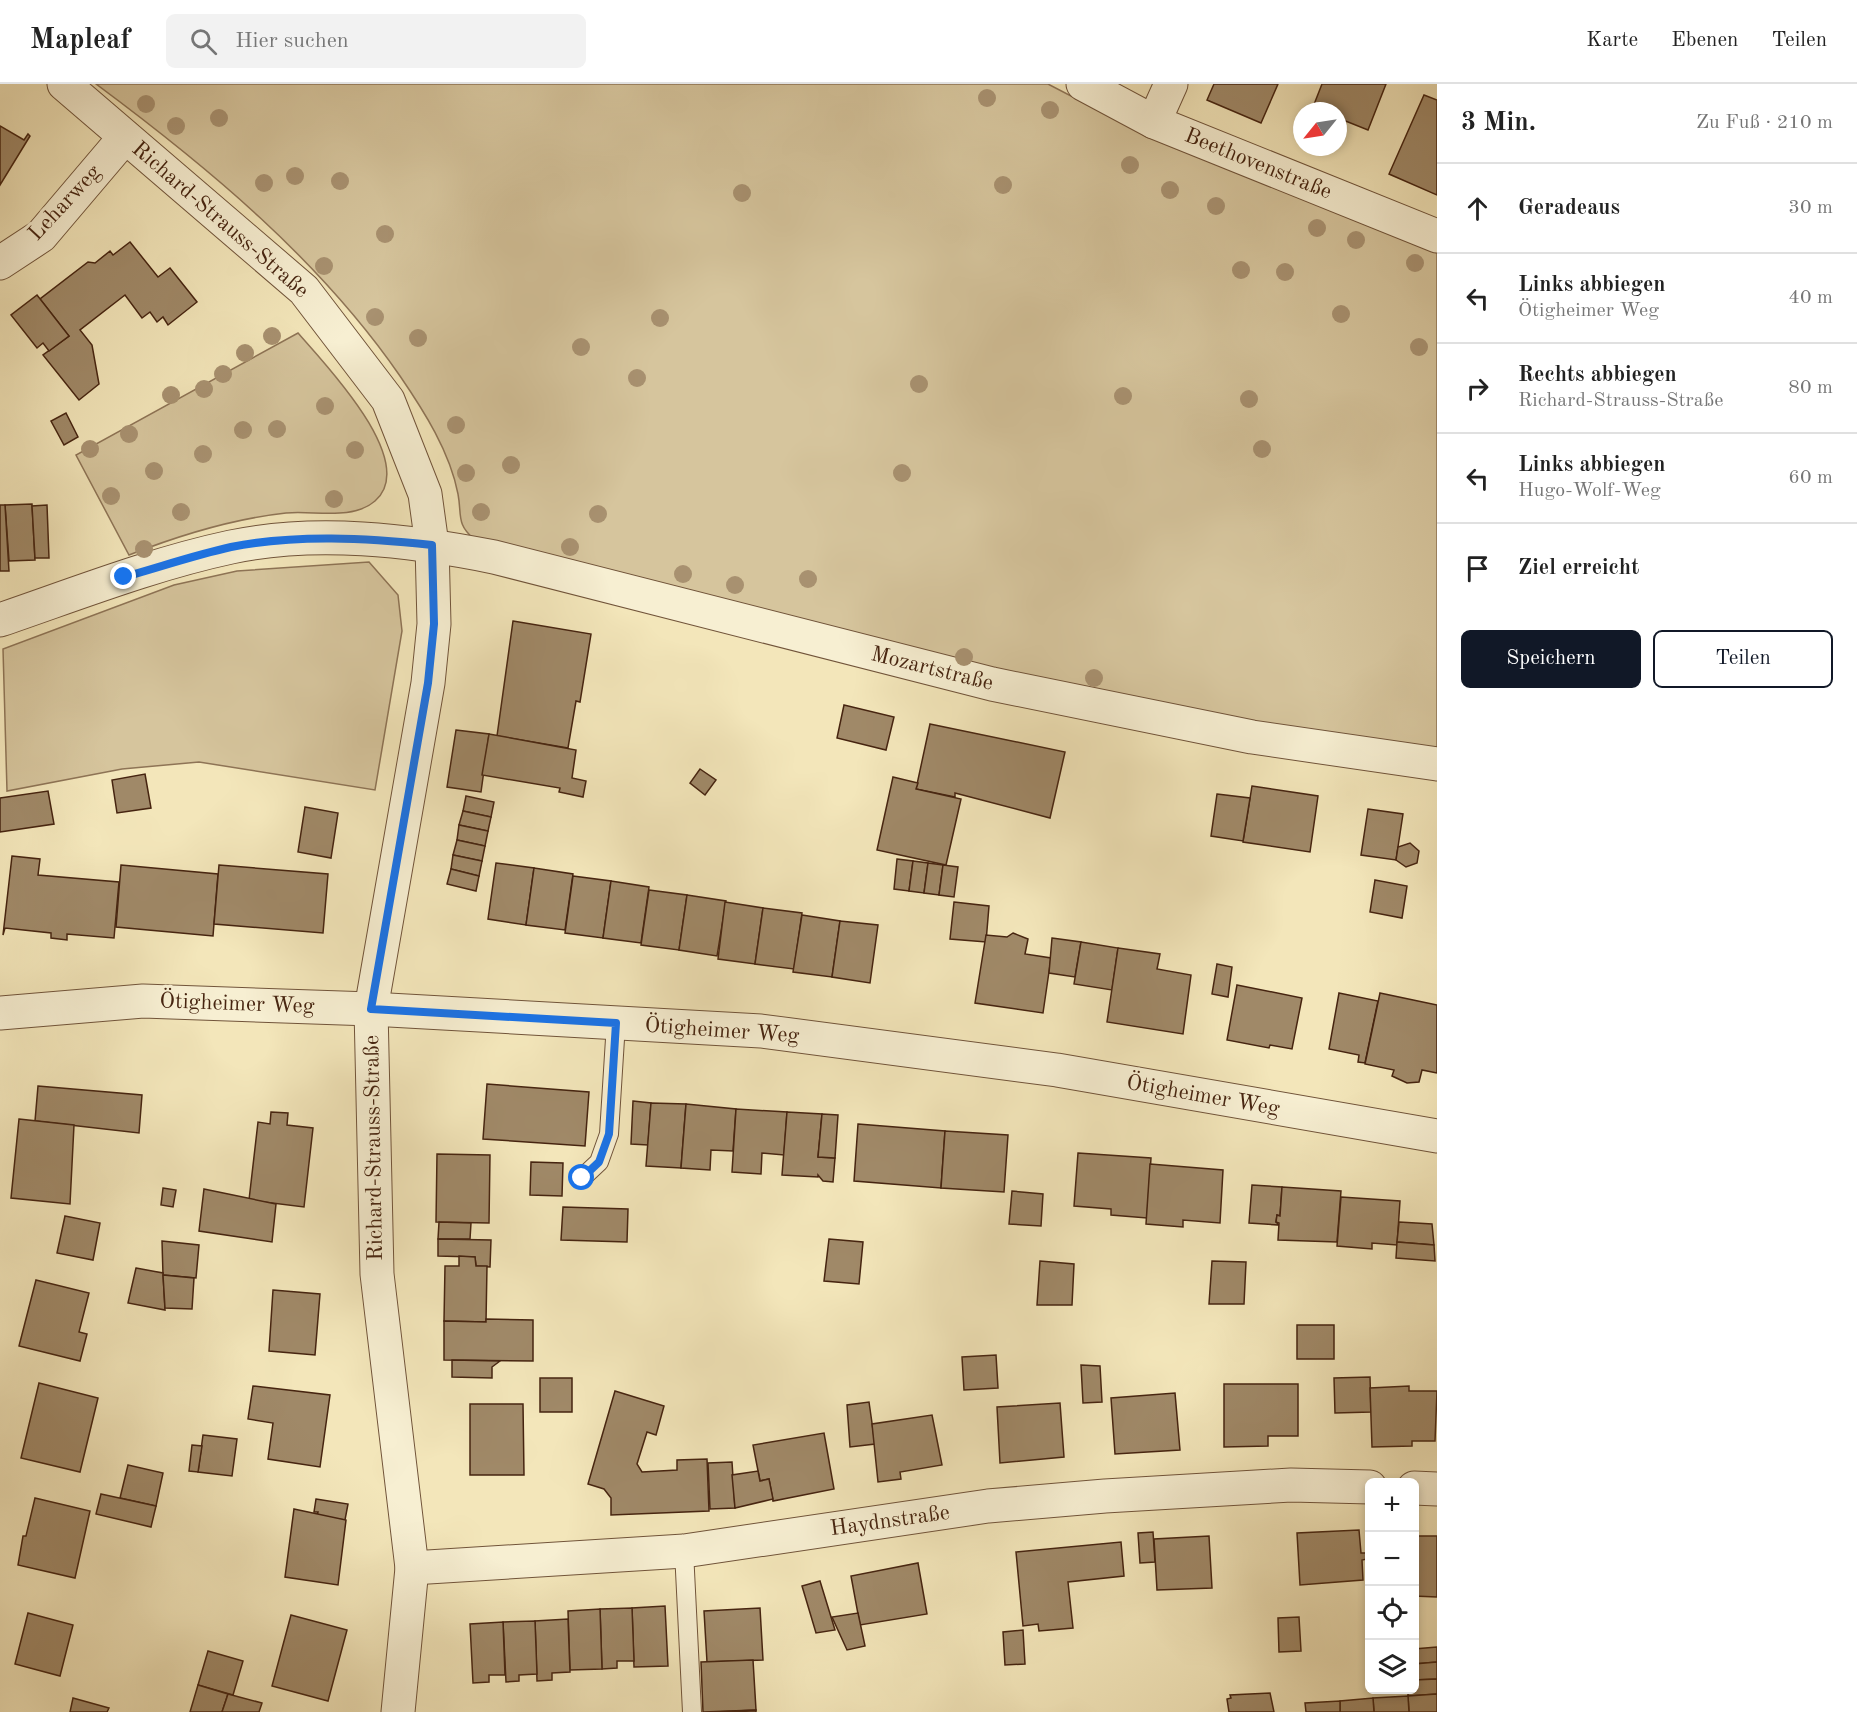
<!DOCTYPE html>
<html lang="de">
<head>
<meta charset="utf-8">
<style>
  body { margin:0; font-family:"Old Standard TT",serif; background:#f2f2f2; color:#222 }
  .controls { position:absolute; right:18px; bottom:18px; display:grid; overflow:hidden; border-radius:9px; box-shadow:0 3px 9px #0003 }
  .controls button { width:54px; height:54px; display:grid; place-items:center; padding:0; border:0; border-bottom:2px solid #e0e0e0; background:#fff; color:#222; font:30px sans-serif }
  .compass { position:absolute; left:1293px; top:18px; width:54px; height:54px; border-radius:50%; background:#fff; box-shadow:0 3px 9px #0003; rotate:240deg }
  .stop { position:absolute; width:18px; height:18px; margin:-14px; border:4px solid #1a73e8; border-radius:50%; background:#fff }
  .stop.end { background:#1a73e8; border-color:#fff; box-shadow:0 2px 6px #0008 }
  .list { margin:0; padding:0; list-style:none }
  h2 { display:flex; justify-content:space-between; align-items:center; height:78px; margin:0; padding:0 24px; font-size:26px }
  h2 small { font-size:20px; font-weight:400; color:#767676 }
  .list li { display:grid; grid-template-columns:39px 1fr auto; gap:18px; align-items:center; box-sizing:border-box; height:90px; padding:0 24px; border-top:2px solid #e0e0e0 }
  .list b { display:block; font-size:22px; white-space:nowrap }
  .list p { margin:0; font-size:20px; white-space:nowrap; color:#767676 }
  .list em { font-size:20px; font-style:normal; color:#767676 }
  .actions { display:flex; gap:12px; padding:18px 24px }
  .actions a { flex:1; padding:14px 0; border:2px solid #111827; border-radius:9px; text-align:center; font-size:21px; color:#111827 }
  .actions .main { background:#111827; color:#fff }
  .icon { flex:none; width:33px; height:33px; fill:none; stroke:currentColor; stroke-width:2; stroke-linecap:round; stroke-linejoin:round }
  .map { position:relative; flex:none; width:1437px; height:1628px; overflow:hidden }
  header { display:flex; align-items:center; gap:36px; box-sizing:border-box; height:84px; padding:0 30px; background:#fff; border-bottom:2px solid #e0e0e0 }
  header strong { font-size:28px }
  nav { display:flex; gap:33px; margin-inline-start:auto; font-size:21px }
  .search { width:420px; height:54px; background:#f2f2f2; display:flex; align-items:center; gap:15px; box-sizing:border-box; padding:0 21px; border-radius:9px; color:#767676; font-size:22px }
  main { display:flex }
  aside { flex:1; background:#fff }
  .map>svg:first-child { display:block }
  .green { fill:#d6c59d; stroke:#8e7456; stroke-width:1.5 }
  .building { fill:#a08968; stroke:#462410; stroke-width:1.5 }
  .lines { fill:none; stroke-linecap:round; stroke-linejoin:round }
  .lane-casing { stroke:#71543a; stroke-width:20 }
  .street-casing { stroke:#71543a; stroke-width:35 }
  .lane { stroke:#f7efd2; stroke-width:18 }
  .street { stroke:#f7efd2; stroke-width:33 }
  .tree { fill:#a89170 }
  .route { stroke:#1a73e8; stroke-width:8 }
  .labels { text-anchor:middle; dominant-baseline:central; stroke-width:6; stroke-linejoin:round; paint-order:stroke }
  .street-label { font-size:22px; fill:#462410; stroke:#f7efd2 }
</style>
</head>
<body>
<header>
<strong>Mapleaf</strong>
<div class="search"><svg class="icon" aria-label="search" viewBox="0 0 24 24"><circle cx="10" cy="10" r="6"/><path d="M15 15l6 6"/></svg>Hier suchen</div>
<nav><a>Karte</a><a>Ebenen</a><a>Teilen</a></nav>
</header>
<main>
<div class="map">
<svg width="1437" height="1628" viewBox="0 0 1437 1628">
  <rect width="100%" height="100%" fill="#f3e6ba"/>
  <filter id="stains"><feTurbulence type="fractalNoise" baseFrequency=".00333" numOctaves="4"/><feColorMatrix values="0 0 0 0 .2 0 0 0 0 .09 0 0 0 0 .02 0 0 0 .5 -.17"/></filter>
  <radialGradient id="worn" r=".72"><stop offset=".6" stop-color="#630" stop-opacity="0"/><stop offset="1" stop-color="#630" stop-opacity=".3"/></radialGradient>
  <g class="green">
    <path d="M96,0H1048L1146,51L1437,169V665L1257,638L995,585L474,455C456,440 462,431 458,410C450,368 424,327 400,292C320,176 209,84 96,0Z"/>
    <path d="M298,249C324,279 420,378 375,417C352,437 313,426 286,429C231,435 180,451 129,471L76,371Z"/>
    <path d="M369,478L398,511L402,547L375,706L199,678L122,685L7,707L3,565L174,501L237,487Z"/>
  </g>
  <g class="building">
    <path d="M1214,0H1278L1261,39L1207,16Z"/>
    <path d="M1322,0H1386L1368,46L1338,34V27H1322L1313,23Z"/>
    <path d="M1424,11L1437,16V111L1389,90Z"/>
    <path d="M0,42L24,56L28,50L30,52L0,101Z"/>
    <path d="M130,158L158,193L170,184L197,218L168,241L163,233L157,238L150,228L142,234L125,211L80,246L92,261L99,300L79,316L43,271L69,252L40,215L88,178L95,179L110,167L113,171Z"/>
    <path d="M37,211L69,252L49,267L43,259L37,264L11,231Z"/>
    <path d="M66,329L78,353L64,361L51,337Z"/>
    <path d="M32,420L35,476L9,477L5,421Z"/>
    <path d="M0,421H5L9,487H0Z"/>
    <path d="M47,421L49,474H35L32,422Z"/>
    <path d="M513,537L591,550L580,618L576,617L568,664L497,652Z"/>
    <path d="M844,621L894,633L886,666L837,654Z"/>
    <path d="M930,640L1065,668L1050,734L955,709V713L916,705Z"/>
    <path d="M456,646L489,650L481,708L447,703Z"/>
    <path d="M489,650L576,666L572,694L586,697L583,713L559,708L560,704L482,691Z"/>
    <path d="M700,685L716,696L705,711L690,699Z"/>
    <path d="M145,690L151,724L117,729L112,696Z"/>
    <path d="M893,693L918,699L916,705L961,715L946,781L877,766Z"/>
    <path d="M1252,702L1318,712L1310,768L1243,758Z"/>
    <path d="M48,707L54,740L0,748V714Z"/>
    <path d="M1217,710L1250,714L1243,757L1211,752Z"/>
    <path d="M466,712L494,718L491,733L463,727Z"/>
    <path d="M305,723L338,729L331,774L298,768Z"/>
    <path d="M1368,725L1403,730L1396,776L1361,771Z"/>
    <path d="M463,727L491,733L488,747L459,741Z"/>
    <path d="M459,741L488,747L485,762L457,756Z"/>
    <path d="M457,756L485,762L482,777L453,771Z"/>
    <path d="M1410,759L1419,767L1417,779L1406,783L1396,776L1398,763Z"/>
    <path d="M453,771L482,777L479,792L451,785Z"/>
    <path d="M12,772L40,775L38,791L119,798L114,854L67,850V856L51,854V849L5,844L3,851Z"/>
    <path d="M897,775L913,777L909,807L894,805Z"/>
    <path d="M913,777L928,779L924,809L909,807Z"/>
    <path d="M496,779L534,784L526,841L488,835Z"/>
    <path d="M928,779L943,781L939,811L924,809Z"/>
    <path d="M121,781L218,790L213,852L116,843Z"/>
    <path d="M219,781L328,790L323,849L214,840Z"/>
    <path d="M943,781L958,783L954,813L939,811Z"/>
    <path d="M534,784L573,790L565,846L526,841Z"/>
    <path d="M451,785L479,792L476,807L447,800Z"/>
    <path d="M573,792L611,797L603,854L565,849Z"/>
    <path d="M1375,796L1407,802L1402,834L1370,828Z"/>
    <path d="M611,797L649,803L641,859L603,854Z"/>
    <path d="M649,806L687,811L679,866L641,861Z"/>
    <path d="M687,811L726,817L717,872L679,866Z"/>
    <path d="M725,818L763,824L755,880L718,875Z"/>
    <path d="M954,818L989,822L986,858L950,855Z"/>
    <path d="M763,824L802,829L794,885L755,880Z"/>
    <path d="M802,831L840,837L832,893L793,888Z"/>
    <path d="M840,837L878,841L870,899L832,893Z"/>
    <path d="M1013,849L1028,855L1025,870L1051,874L1043,929L975,919L986,851L1007,853Z"/>
    <path d="M1052,854L1081,858L1075,893L1049,889Z"/>
    <path d="M1081,858L1118,864L1112,906L1074,900Z"/>
    <path d="M1118,864L1160,870L1157,885L1191,891L1183,950L1107,938Z"/>
    <path d="M1217,880L1232,883L1228,913L1212,910Z"/>
    <path d="M1237,901L1302,914L1292,965L1270,961L1269,964L1227,956Z"/>
    <path d="M1339,909L1378,917L1365,979L1358,978L1359,971L1329,965Z"/>
    <path d="M1380,909L1437,921V989L1422,986L1419,998L1407,999L1392,992L1394,986L1365,980Z"/>
    <path d="M487,1000L589,1008L585,1062L483,1055Z"/>
    <path d="M38,1002L142,1011L139,1049L35,1037Z"/>
    <path d="M633,1017L651,1019L648,1061L631,1060Z"/>
    <path d="M651,1019L686,1020L681,1084L646,1082Z"/>
    <path d="M686,1020L736,1025L733,1067L711,1066L710,1086L681,1084Z"/>
    <path d="M736,1025L787,1028L784,1071L762,1069L761,1090L732,1088Z"/>
    <path d="M271,1028L288,1029L287,1041L313,1044L304,1123L249,1116L258,1038L270,1040Z"/>
    <path d="M787,1028L822,1030L818,1073L835,1074L833,1098L823,1097L818,1091V1093L782,1091Z"/>
    <path d="M822,1030L838,1031L835,1074L818,1073Z"/>
    <path d="M19,1035L74,1041L70,1120L11,1114Z"/>
    <path d="M858,1040L945,1047L941,1104L854,1097Z"/>
    <path d="M945,1047L1008,1051L1004,1108L941,1104Z"/>
    <path d="M1078,1069L1151,1074L1147,1134L1111,1131V1125L1074,1122Z"/>
    <path d="M437,1070L490,1071L489,1139L436,1138Z"/>
    <path d="M531,1078L563,1079L562,1112L530,1111Z"/>
    <path d="M1150,1080L1223,1086L1220,1139L1183,1136V1143L1146,1140Z"/>
    <path d="M1252,1101L1282,1103L1280,1132L1277,1131L1276,1138L1279,1141L1249,1139Z"/>
    <path d="M1282,1103L1341,1107L1337,1158L1278,1156L1279,1139L1276,1138L1277,1131L1280,1132Z"/>
    <path d="M163,1104L176,1106L173,1123L161,1121Z"/>
    <path d="M204,1105L276,1120L272,1158L199,1147Z"/>
    <path d="M1012,1107L1043,1110L1041,1142L1009,1140Z"/>
    <path d="M1341,1113L1400,1117L1397,1161L1372,1159V1165L1337,1162Z"/>
    <path d="M563,1123L628,1125L627,1158L561,1156Z"/>
    <path d="M65,1132L100,1139L93,1176L57,1169Z"/>
    <path d="M439,1138L471,1139L470,1155H438Z"/>
    <path d="M1399,1138L1432,1140L1434,1161L1397,1158Z"/>
    <path d="M438,1155L491,1156L490,1183L476,1182L475,1173L438,1172Z"/>
    <path d="M829,1155L863,1158L859,1200L824,1197Z"/>
    <path d="M162,1157L199,1161L196,1194L163,1191Z"/>
    <path d="M1397,1158L1434,1161L1435,1177L1396,1174Z"/>
    <path d="M459,1172L475,1173L476,1182H487L486,1238L444,1237L445,1182H459Z"/>
    <path d="M1040,1177L1074,1180L1072,1221H1037Z"/>
    <path d="M1212,1177L1246,1178L1244,1220H1209Z"/>
    <path d="M136,1184L163,1189L165,1226L128,1219Z"/>
    <path d="M163,1191L194,1194L192,1225L165,1224Z"/>
    <path d="M36,1196L89,1209L79,1248L87,1250L80,1277L19,1262Z"/>
    <path d="M273,1206L320,1210L315,1271L269,1267Z"/>
    <path d="M486,1235L533,1236V1277L444,1276V1237L486,1238Z"/>
    <rect x="1297" y="1241" width="37" height="34"/>
    <path d="M996,1271L998,1304L964,1306L962,1273Z"/>
    <path d="M452,1276L500,1277L492,1283V1294L452,1293Z"/>
    <path d="M1081,1281L1100,1282L1102,1318L1083,1319Z"/>
    <path d="M1370,1293L1371,1328L1335,1329L1334,1294Z"/>
    <rect x="540" y="1294" width="32" height="34"/>
    <path d="M39,1299L98,1314L80,1388L21,1374Z"/>
    <path d="M1224,1300H1298V1352H1268V1362L1224,1363Z"/>
    <path d="M253,1302L330,1311L320,1383L268,1375L273,1339L248,1335Z"/>
    <path d="M1409,1302V1307H1437L1435,1357H1412V1362L1372,1363L1370,1304Z"/>
    <path d="M615,1307L664,1322L656,1351L647,1348L637,1380L642,1388L677,1386V1376L707,1375L709,1427L611,1431V1414L604,1405L588,1400Z"/>
    <path d="M1175,1309L1180,1366L1115,1370L1111,1314Z"/>
    <path d="M869,1318L875,1360L850,1363L847,1321Z"/>
    <path d="M1060,1319L1064,1373L1000,1379L997,1323Z"/>
    <path d="M470,1320H523L524,1391H470Z"/>
    <path d="M932,1331L942,1381L900,1388L901,1395L878,1398L872,1340Z"/>
    <path d="M824,1349L834,1405L773,1417L769,1395L760,1397L753,1361Z"/>
    <path d="M203,1351L237,1355L232,1392L198,1388Z"/>
    <path d="M192,1361L202,1362L198,1388L189,1387Z"/>
    <path d="M732,1378L735,1424L710,1425L708,1379Z"/>
    <path d="M128,1381L163,1389L156,1422L120,1414Z"/>
    <path d="M758,1387L760,1397L769,1395L773,1415L735,1424L732,1391Z"/>
    <path d="M101,1410L156,1422L151,1443L96,1430Z"/>
    <path d="M35,1414L90,1427L75,1494L18,1481L23,1452H26Z"/>
    <path d="M316,1415L348,1420L345,1436L317,1432L318,1428H314Z"/>
    <path d="M294,1425L346,1436L338,1501L285,1493Z"/>
    <path d="M1359,1446L1361,1469H1367V1475L1362,1476L1363,1496L1300,1501L1297,1449Z"/>
    <path d="M1153,1448L1155,1478L1140,1479L1138,1449Z"/>
    <path d="M1209,1452L1212,1504L1157,1506L1154,1455Z"/>
    <path d="M1414,1452H1437V1513L1414,1512Z"/>
    <path d="M1121,1458L1124,1492L1068,1498L1073,1544L1039,1547L1038,1540L1023,1542L1016,1468Z"/>
    <path d="M918,1479L927,1530L860,1541L851,1492Z"/>
    <path d="M820,1497L835,1546L816,1549L802,1502Z"/>
    <path d="M665,1522L668,1582L634,1583L632,1524Z"/>
    <path d="M632,1524L634,1577H617V1584L602,1585L600,1525Z"/>
    <path d="M760,1524L763,1576L707,1578L704,1527Z"/>
    <path d="M600,1525L602,1585L570,1586L568,1527Z"/>
    <path d="M28,1529L73,1541L60,1592L15,1580Z"/>
    <path d="M858,1529L865,1562L847,1566L832,1533Z"/>
    <path d="M291,1531L347,1546L328,1617L272,1602Z"/>
    <path d="M1299,1533L1301,1567L1279,1568L1278,1534Z"/>
    <path d="M568,1535L570,1588L552,1589V1596L537,1597L535,1537Z"/>
    <path d="M535,1537L537,1590L519,1591V1597L506,1598L503,1538Z"/>
    <path d="M503,1538L505,1591H489V1598L473,1599L470,1540Z"/>
    <path d="M1023,1546L1025,1580L1005,1581L1003,1548Z"/>
    <path d="M1437,1563V1578L1414,1580V1565Z"/>
    <path d="M208,1567L243,1577L233,1611L198,1601Z"/>
    <path d="M753,1576L756,1626L703,1628L701,1578Z"/>
    <path d="M1437,1578V1595L1414,1596V1580Z"/>
    <path d="M1437,1595V1610L1408,1612V1606H1414V1596Z"/>
    <path d="M198,1601L228,1610L222,1628H190Z"/>
    <path d="M1270,1609L1274,1628H1229L1227,1615L1231,1614L1230,1611Z"/>
    <path d="M228,1610L262,1619L259,1628H222Z"/>
    <path d="M1437,1610V1628H1409L1408,1612Z"/>
    <path d="M1408,1612L1409,1628H1374L1373,1614Z"/>
    <path d="M73,1614L109,1624L107,1628H70Z"/>
    <path d="M1373,1614L1374,1628H1340V1617Z"/>
    <path d="M1340,1617V1628H1306L1305,1619Z"/>
    <path d="M756,1626V1628H715Z"/>
  </g>
  <g class="lines">
    <g class="lane-casing">
      <g id="lane">
        <path d="M582,1094L599,1078L609,1050L616,939"/>
        <path d="M684,1467L692,1628"/>
      </g>
    </g>
    <g class="street-casing">
      <g id="street">
        <path d="M64,0L304,206L388,316L425,410L432,461L434,540L428,599L371,925L377,1190L412,1484L398,1628"/>
        <path d="M1083,0L1154,38L1437,152"/>
        <path d="M1154,38L1171,0"/>
        <path d="M0,179L41,152L125,53"/>
        <path d="M0,536C76,510 152,480 231,463C316,445 409,456 494,473L992,600L1252,653L1437,680"/>
        <path d="M0,929L143,917L371,925L761,947L1057,986L1437,1052"/>
        <path d="M1414,1404L1437,1405"/>
        <path d="M412,1484L684,1467L988,1422L1105,1412L1291,1401L1370,1403"/>
      </g>
    </g>
    <use href="#lane" class="lane"/>
    <use href="#street" class="street"/>
  </g>
  <g class="tree">
    <circle cx="987" cy="14" r="9"/>
    <circle cx="146" cy="20" r="9"/>
    <circle cx="1050" cy="26" r="9"/>
    <circle cx="219" cy="34" r="9"/>
    <circle cx="176" cy="42" r="9"/>
    <circle cx="1130" cy="81" r="9"/>
    <circle cx="295" cy="92" r="9"/>
    <circle cx="340" cy="97" r="9"/>
    <circle cx="264" cy="99" r="9"/>
    <circle cx="1003" cy="101" r="9"/>
    <circle cx="1170" cy="106" r="9"/>
    <circle cx="742" cy="109" r="9"/>
    <circle cx="1216" cy="122" r="9"/>
    <circle cx="1317" cy="144" r="9"/>
    <circle cx="385" cy="150" r="9"/>
    <circle cx="1356" cy="156" r="9"/>
    <circle cx="1415" cy="179" r="9"/>
    <circle cx="324" cy="182" r="9"/>
    <circle cx="1241" cy="186" r="9"/>
    <circle cx="1285" cy="188" r="9"/>
    <circle cx="1341" cy="230" r="9"/>
    <circle cx="375" cy="233" r="9"/>
    <circle cx="660" cy="234" r="9"/>
    <circle cx="272" cy="252" r="9"/>
    <circle cx="418" cy="254" r="9"/>
    <circle cx="581" cy="263" r="9"/>
    <circle cx="1419" cy="263" r="9"/>
    <circle cx="245" cy="269" r="9"/>
    <circle cx="223" cy="290" r="9"/>
    <circle cx="637" cy="294" r="9"/>
    <circle cx="919" cy="300" r="9"/>
    <circle cx="204" cy="305" r="9"/>
    <circle cx="171" cy="311" r="9"/>
    <circle cx="1123" cy="312" r="9"/>
    <circle cx="1249" cy="315" r="9"/>
    <circle cx="325" cy="322" r="9"/>
    <circle cx="456" cy="341" r="9"/>
    <circle cx="277" cy="345" r="9"/>
    <circle cx="243" cy="346" r="9"/>
    <circle cx="129" cy="350" r="9"/>
    <circle cx="90" cy="365" r="9"/>
    <circle cx="1262" cy="365" r="9"/>
    <circle cx="355" cy="366" r="9"/>
    <circle cx="203" cy="370" r="9"/>
    <circle cx="511" cy="381" r="9"/>
    <circle cx="154" cy="387" r="9"/>
    <circle cx="466" cy="389" r="9"/>
    <circle cx="902" cy="389" r="9"/>
    <circle cx="111" cy="412" r="9"/>
    <circle cx="334" cy="415" r="9"/>
    <circle cx="181" cy="428" r="9"/>
    <circle cx="481" cy="428" r="9"/>
    <circle cx="598" cy="430" r="9"/>
    <circle cx="570" cy="463" r="9"/>
    <circle cx="144" cy="465" r="9"/>
    <circle cx="683" cy="490" r="9"/>
    <circle cx="808" cy="495" r="9"/>
    <circle cx="735" cy="501" r="9"/>
    <circle cx="964" cy="573" r="9"/>
    <circle cx="1094" cy="594" r="9"/>
  </g>
  <g class="lines">
    <path class="route" d="M124,493C160,483 195,471 231,463C296,450 367,454 432,461L434,540L428,599L371,925L616,939L609,1050L599,1078L582,1094"/>
  </g>
  <g class="labels">
    <g class="street-label">
      <text transform="translate(1258 80) rotate(22)">Beethovenstraße</text>
      <text transform="translate(65 119) rotate(-47)">Leharweg</text>
      <text transform="translate(220 136) rotate(41)">Richard-Strauss-Straße</text>
      <text transform="translate(932 585) rotate(14)">Mozartstraße</text>
      <text transform="translate(237 920) rotate(2)">Ötigheimer Weg</text>
      <text transform="translate(722 947) rotate(4)">Ötigheimer Weg</text>
      <text transform="translate(1203 1012) rotate(10)">Ötigheimer Weg</text>
      <text transform="translate(374 1064) rotate(-91)">Richard-Strauss-Straße</text>
      <text transform="translate(890 1437) rotate(-8)">Haydnstraße</text>
    </g>
  </g>
  <rect width="100%" height="100%" filter="url(#stains)"/>
  <rect width="100%" height="100%" fill="url(#worn)"/>
</svg>
<div class="controls">
<button>+</button>
<button>−</button>
<button><svg class="icon" aria-label="locate" viewBox="0 0 24 24"><circle cx="12" cy="12" r="6"/><path d="M12 2v4M12 18v4M2 12h4M18 12h4"/></svg></button>
<button><svg class="icon" aria-label="layers" viewBox="0 0 24 24"><path d="M12 4l9 5-9 5-9-5zM3 14l9 5 9-5"/></svg></button>
</div>
<svg class="compass" viewBox="-18 -18 36 36"><path d="M0-13l5 13h-10z" fill="#e53935"/><path d="M0 13l5-13h-10z" fill="#767676"/></svg>
<div class="stop" style="left:582px;top:1094px"></div>
<div class="stop end" style="left:124px;top:493px"></div>
</div>
<aside>
<h2>3 Min.<small>Zu Fuß · 210 m</small></h2>
<ul class="list">
<li><svg class="icon" aria-label="ahead" viewBox="0 0 24 24"><path d="M12 20V5M6 11l6-6 6 6"/></svg><div><b>Geradeaus</b></div><em>30 m</em></li>
<li><svg class="icon" aria-label="left" viewBox="0 0 24 24"><path d="M17 20v-9H6M10 6l-5 5 5 5"/></svg><div><b>Links abbiegen</b><p>Ötigheimer Weg</p></div><em>40 m</em></li>
<li><svg class="icon" aria-label="right" viewBox="0 0 24 24"><path d="M7 20v-9h11M14 6l5 5-5 5"/></svg><div><b>Rechts abbiegen</b><p>Richard-Strauss-Straße</p></div><em>80 m</em></li>
<li><svg class="icon" aria-label="left" viewBox="0 0 24 24"><path d="M17 20v-9H6M10 6l-5 5 5 5"/></svg><div><b>Links abbiegen</b><p>Hugo-Wolf-Weg</p></div><em>60 m</em></li>
<li><svg class="icon" aria-label="arrive" viewBox="0 0 24 24"><path d="M6 21V4h12l-3 4 3 4H6"/></svg><div><b>Ziel erreicht</b></div></li>
</ul>
<div class="actions"><a class="main">Speichern</a><a>Teilen</a></div>
</aside>
</main>
</body>
</html>
